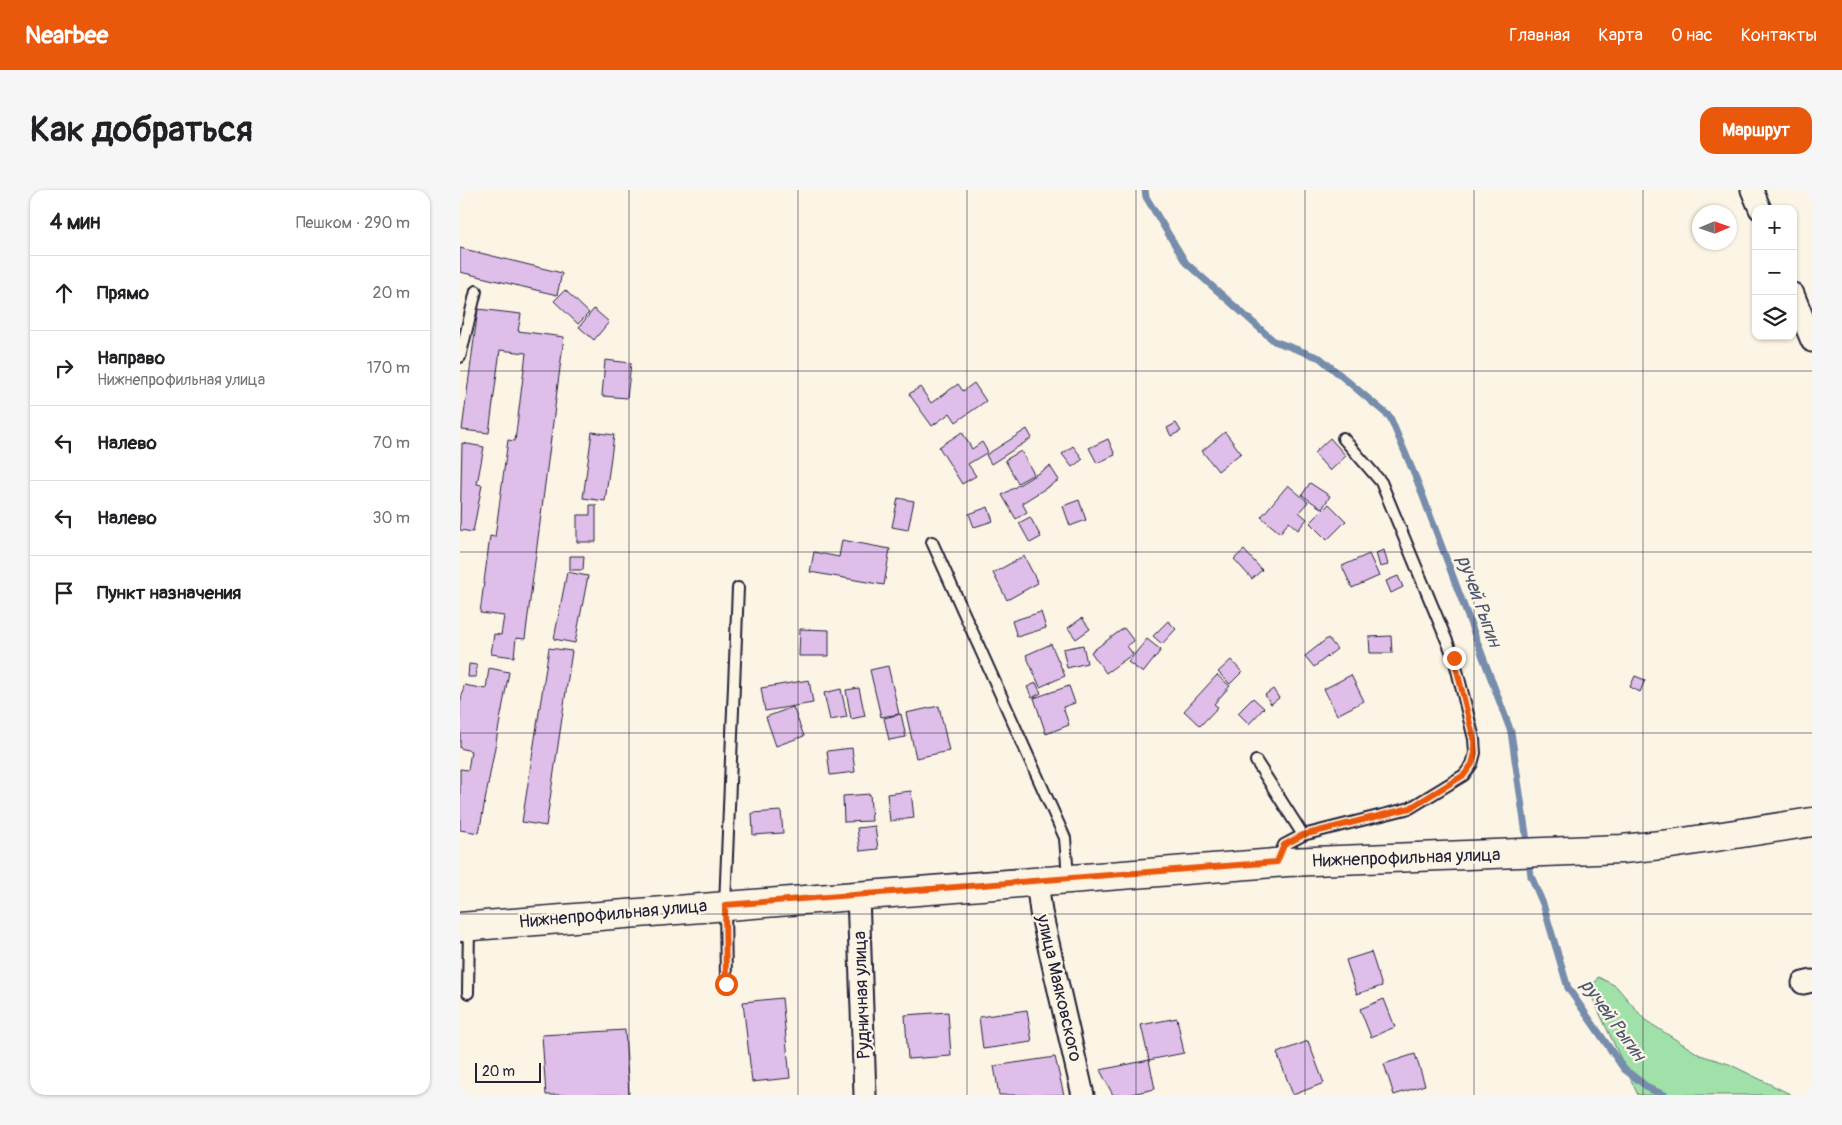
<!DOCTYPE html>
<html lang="ru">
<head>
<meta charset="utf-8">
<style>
  body { margin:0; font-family:Pangolin,sans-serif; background:#f6f6f6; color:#202124 }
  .controls { position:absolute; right:15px; top:15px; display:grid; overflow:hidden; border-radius:10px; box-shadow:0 1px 4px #0004 }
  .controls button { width:45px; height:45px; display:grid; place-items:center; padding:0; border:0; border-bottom:1px solid #e0e0e0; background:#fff; color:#202124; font:25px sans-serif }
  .compass { position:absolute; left:1232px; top:15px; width:45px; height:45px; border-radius:50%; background:#fff; box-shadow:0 1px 4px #0004; rotate:88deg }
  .scale { position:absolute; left:15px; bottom:12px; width:66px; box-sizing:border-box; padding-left:5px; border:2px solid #22223b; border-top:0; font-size:14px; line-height:18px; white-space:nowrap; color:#22223b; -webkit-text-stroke:4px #fcf5e5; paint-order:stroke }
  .stop { position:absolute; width:15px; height:15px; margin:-11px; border:4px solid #ea580c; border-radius:50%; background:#fff }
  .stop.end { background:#ea580c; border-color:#fff; box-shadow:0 1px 5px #0008 }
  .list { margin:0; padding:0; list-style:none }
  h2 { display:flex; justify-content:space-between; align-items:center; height:65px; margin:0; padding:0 20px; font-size:21px }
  h2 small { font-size:16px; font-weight:400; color:#757577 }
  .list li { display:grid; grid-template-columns:32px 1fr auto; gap:15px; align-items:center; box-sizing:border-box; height:75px; padding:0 20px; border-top:1px solid #e0e0e0 }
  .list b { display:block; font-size:19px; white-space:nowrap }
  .list p { margin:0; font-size:16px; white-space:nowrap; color:#757577 }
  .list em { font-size:16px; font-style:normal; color:#757577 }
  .icon { flex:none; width:28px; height:28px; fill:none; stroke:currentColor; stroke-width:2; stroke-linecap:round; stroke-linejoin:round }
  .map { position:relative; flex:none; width:1352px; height:905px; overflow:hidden; border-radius:15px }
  header { display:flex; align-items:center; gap:30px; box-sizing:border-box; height:70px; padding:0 25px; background:#ea580c; color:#fff }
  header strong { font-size:24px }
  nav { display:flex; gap:28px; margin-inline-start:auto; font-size:18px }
  .intro { display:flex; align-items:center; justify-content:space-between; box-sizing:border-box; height:120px; padding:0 30px }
  h1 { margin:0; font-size:35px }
  .button { padding:12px 22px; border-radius:15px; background:#ea580c; color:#fff; font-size:18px; font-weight:700 }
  main { display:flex; gap:30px; padding:0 30px }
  aside { flex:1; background:#fff; border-radius:15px; box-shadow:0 1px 4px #0004 }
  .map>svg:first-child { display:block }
  .green { fill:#a0e0a9; stroke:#618172 }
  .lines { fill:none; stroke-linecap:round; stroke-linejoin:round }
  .stream { stroke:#778dac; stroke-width:7 }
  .building { fill:#dfbeea; stroke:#22223b }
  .lane-casing { stroke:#22223b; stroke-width:14 }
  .street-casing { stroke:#22223b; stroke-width:25 }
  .secondary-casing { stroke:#22223b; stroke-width:31 }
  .lane { stroke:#fcf5e5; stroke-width:10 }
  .street { stroke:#fcf5e5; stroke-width:21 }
  .secondary { stroke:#fcf5e5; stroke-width:28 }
  .route { stroke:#ea580c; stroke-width:6 }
  .grid { fill:none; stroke:#22223b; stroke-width:1; stroke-opacity:0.55 }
  .labels { text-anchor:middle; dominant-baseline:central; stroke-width:4.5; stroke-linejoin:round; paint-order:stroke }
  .street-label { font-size:18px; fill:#22223b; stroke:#fcf5e5 }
  .water-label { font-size:19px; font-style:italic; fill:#4c5774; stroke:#fcf5e5 }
</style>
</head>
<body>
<header>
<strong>Nearbee</strong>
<nav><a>Главная</a><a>Карта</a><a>О нас</a><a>Контакты</a></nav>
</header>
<div class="intro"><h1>Как добраться</h1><a class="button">Маршрут</a></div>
<main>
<aside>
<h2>4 мин<small>Пешком · 290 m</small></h2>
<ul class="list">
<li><svg class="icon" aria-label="ahead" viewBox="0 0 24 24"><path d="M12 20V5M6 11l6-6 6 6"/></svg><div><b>Прямо</b></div><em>20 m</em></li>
<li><svg class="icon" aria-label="right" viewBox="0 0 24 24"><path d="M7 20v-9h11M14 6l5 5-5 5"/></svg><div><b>Направо</b><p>Нижнепрофильная улица</p></div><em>170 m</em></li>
<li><svg class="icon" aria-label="left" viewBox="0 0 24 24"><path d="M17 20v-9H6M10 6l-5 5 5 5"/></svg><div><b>Налево</b></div><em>70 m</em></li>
<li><svg class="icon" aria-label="left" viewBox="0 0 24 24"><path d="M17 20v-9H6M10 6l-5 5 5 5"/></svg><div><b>Налево</b></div><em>30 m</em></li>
<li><svg class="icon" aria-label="arrive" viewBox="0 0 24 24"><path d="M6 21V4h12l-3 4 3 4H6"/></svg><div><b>Пункт назначения</b></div></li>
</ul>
</aside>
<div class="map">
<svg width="1352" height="905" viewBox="0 0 1352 905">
  <rect width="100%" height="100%" fill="#fcf5e5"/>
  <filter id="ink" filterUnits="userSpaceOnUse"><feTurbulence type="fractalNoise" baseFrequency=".02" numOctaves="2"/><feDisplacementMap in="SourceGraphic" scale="10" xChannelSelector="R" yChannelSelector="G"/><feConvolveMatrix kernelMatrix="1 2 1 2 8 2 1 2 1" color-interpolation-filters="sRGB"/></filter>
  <g filter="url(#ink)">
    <path class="green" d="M1138,787L1156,796L1185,830L1240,865L1269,874L1332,905H1178L1130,803Z"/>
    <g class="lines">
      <g class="stream">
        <path d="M685,0L686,7L726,73L814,151L860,168L930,227L958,293L1051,542L1068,658"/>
        <path d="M1069,669L1071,686L1083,714L1108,798L1164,879L1190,899L1205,905"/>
      </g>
    </g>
    <g class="building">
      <path d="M0,58L102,83L97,105L0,82Z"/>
      <path d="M105,100L129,123L118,134L94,111Z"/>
      <path d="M18,119L61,124L58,141L104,147L65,449L56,448L54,467L31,464L34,444L41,445L44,426L20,423L30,346L35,347L48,250L55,251L66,163L40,160L29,243L2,240Z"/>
      <path d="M134,119L149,132L134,150L119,137Z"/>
      <path d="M145,170L171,173L167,208L142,206Z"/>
      <path d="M514,193L526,211L496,232L490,223L472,236L449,204L460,197L471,213L498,194L503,201Z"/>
      <path d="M716,233L721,241L711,246L707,238Z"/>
      <path d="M567,239L572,248L531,274L526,265Z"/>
      <path d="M132,242L154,245L145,311L123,308Z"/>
      <path d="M502,242L512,259L522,252L528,262L508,274L516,286L502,294L479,257Z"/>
      <path d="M765,242L781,263L758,281L742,261Z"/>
      <path d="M870,248L886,266L870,281L854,263Z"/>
      <path d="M648,249L655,265L637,273L629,258Z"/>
      <path d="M2,253L24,257L17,294L22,295L13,342L0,340Z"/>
      <path d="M613,256L623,269L612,277L602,264Z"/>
      <path d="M561,261L574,284L558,293L545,270Z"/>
      <path d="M590,276L599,290L562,313L567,322L556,329L542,305Z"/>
      <path d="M850,293L870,306L862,319L842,305Z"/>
      <path d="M828,295L848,312L839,322L847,329L838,340L829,332L820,343L801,327Z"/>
      <path d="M438,308L454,311L448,340L432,337Z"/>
      <path d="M619,310L626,330L610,336L603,316Z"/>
      <path d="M869,314L886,331L867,350L850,333Z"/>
      <path d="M130,315H136V352H117V325H130Z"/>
      <path d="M528,317L533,331L514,337L509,324Z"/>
      <path d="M570,327L581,347L570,353L559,333Z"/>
      <path d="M382,350L430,359L424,395L350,382L354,362L379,367Z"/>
      <path d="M784,360L802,380L792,389L774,369Z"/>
      <path d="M924,360L928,375L920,377L916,363Z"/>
      <path d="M909,364L919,386L892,398L882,376Z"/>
      <path d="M110,366H124L123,380H110Z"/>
      <path d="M564,366L578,393L547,410L533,383Z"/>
      <path d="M107,382L128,386L115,453L94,449Z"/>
      <path d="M938,386L943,397L931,403L926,391Z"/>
      <path d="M581,422L586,438L557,447L552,431Z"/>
      <path d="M622,428L630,439L616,449L608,438Z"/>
      <path d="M708,431L716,439L702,454L693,446Z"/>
      <path d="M664,438L674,451L667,456L673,464L646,483L631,462Z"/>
      <path d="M340,439L369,440V466H339Z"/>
      <path d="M931,446L932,463H910L909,447Z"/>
      <path d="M868,448L877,459L854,477L845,466Z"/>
      <path d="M687,449L701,460L683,483L668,472Z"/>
      <path d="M591,454L605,486L580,497L566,465Z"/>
      <path d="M623,455L627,473L607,478L603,459Z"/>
      <path d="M89,458L112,461L86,636L62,632Z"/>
      <path d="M771,470L782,482L770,494L758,482Z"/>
      <path d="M9,474L17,475L16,487H8Z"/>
      <path d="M428,476L439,524L421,527L410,480Z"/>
      <path d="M29,478L49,482L19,643L0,640V579L8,580L11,561L0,558V515L4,495L26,499Z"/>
      <path d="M757,485L770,496L754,514L758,517L740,536L724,521Z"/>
      <path d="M891,485L904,511L877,525L864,499Z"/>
      <path d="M1175,486L1185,490L1180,502L1170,497Z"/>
      <path d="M349,490L353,513L305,521L301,498Z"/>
      <path d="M576,493L581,503L572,508L567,497Z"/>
      <path d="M609,496L615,513L603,517L609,535L586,544L574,508Z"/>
      <path d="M399,498L405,526L391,529L386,500Z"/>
      <path d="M381,499L387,527L370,530L364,503Z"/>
      <path d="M813,499L819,508L811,514L805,505Z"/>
      <path d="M793,508L804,518L789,534L778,523Z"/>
      <path d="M479,516L489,561L456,568L446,523Z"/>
      <path d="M333,517L344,546L316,556L306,527Z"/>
      <path d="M441,524L446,547L429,550L424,528Z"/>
      <path d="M392,558L395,582L370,585L367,561Z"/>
      <path d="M451,601L454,628L430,631L427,604Z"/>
      <path d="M410,604L412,631L384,632L383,606Z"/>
      <path d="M321,621L323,643L293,645L292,623Z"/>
      <path d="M415,636L418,659L400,661L397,638Z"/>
      <path d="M911,762L922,796L897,804L886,770Z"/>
      <path d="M322,808L330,888L292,892L283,812Z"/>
      <path d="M924,809L935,837L911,847L900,819Z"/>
      <path d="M567,820L572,852L523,859L519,827Z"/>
      <path d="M488,822L491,866L448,869L445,825Z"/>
      <path d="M717,828L724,863L689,870L681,835Z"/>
      <path d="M165,840L169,905H86L82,845Z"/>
      <path d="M848,851L864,893L833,905L817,863Z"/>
      <path d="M955,864L965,895L934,905L924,874Z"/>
      <path d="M595,867L604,905H539L534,876Z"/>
      <path d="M689,870L695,899L667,905H653L640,880Z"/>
    </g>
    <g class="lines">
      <g class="lane-casing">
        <g id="lane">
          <path d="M0,167L16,101"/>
          <path d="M472,352L605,648L608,687"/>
          <path d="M796,571L843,645"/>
          <path d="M818,669L824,655L843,645L950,618L1004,585L1012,574L1015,563L1014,549L994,468L921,292L883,248"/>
          <path d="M266,794L265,715L278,398"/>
          <path d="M8,803L9,737"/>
        </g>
      </g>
      <g class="street-casing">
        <g id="street">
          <path d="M1292,0L1300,19"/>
          <path d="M1333,104L1352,151"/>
          <path d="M577,691L581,722L623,905"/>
          <path d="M398,705L405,905"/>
          <path d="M1343,793L1352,791"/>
        </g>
      </g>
      <g class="secondary-casing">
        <path id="secondary" d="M0,737L827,672L1162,659L1211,654L1352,632"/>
      </g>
      <use href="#lane" class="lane"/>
      <use href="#street" class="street"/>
      <use href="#secondary" class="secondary"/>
    </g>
  </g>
  <g class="lines" filter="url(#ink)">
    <path class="route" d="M266,794L265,715L817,672L824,655L843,645L950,618L1004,585L1012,574L1015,563L1014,550L994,468"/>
  </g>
  <path class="grid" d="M169,0V905M338,0V905M507,0V905M676,0V905M845,0V905M1014,0V905M1183,0V905M0,181H1352M0,362H1352M0,543H1352M0,724H1352"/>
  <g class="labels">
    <g class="street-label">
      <text transform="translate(946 668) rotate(-2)">Нижнепрофильная улица</text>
      <text transform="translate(153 724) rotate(-5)">Нижнепрофильная улица</text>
      <text transform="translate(599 798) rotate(77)">улица Маяковского</text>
      <text transform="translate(402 805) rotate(-92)">Рудничная улица</text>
    </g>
    <g class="water-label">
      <text transform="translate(1019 411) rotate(70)">ручей Рыгин</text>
      <text transform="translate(1153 830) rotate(54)">ручей Рыгин</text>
    </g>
  </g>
</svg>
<div class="controls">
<button>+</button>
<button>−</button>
<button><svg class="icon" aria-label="layers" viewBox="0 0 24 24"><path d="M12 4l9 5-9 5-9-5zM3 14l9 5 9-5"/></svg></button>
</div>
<svg class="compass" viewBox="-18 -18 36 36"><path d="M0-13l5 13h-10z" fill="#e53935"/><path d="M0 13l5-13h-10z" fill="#757577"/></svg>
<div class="scale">20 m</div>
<div class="stop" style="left:266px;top:794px"></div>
<div class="stop end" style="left:994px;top:468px"></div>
</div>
</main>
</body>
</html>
